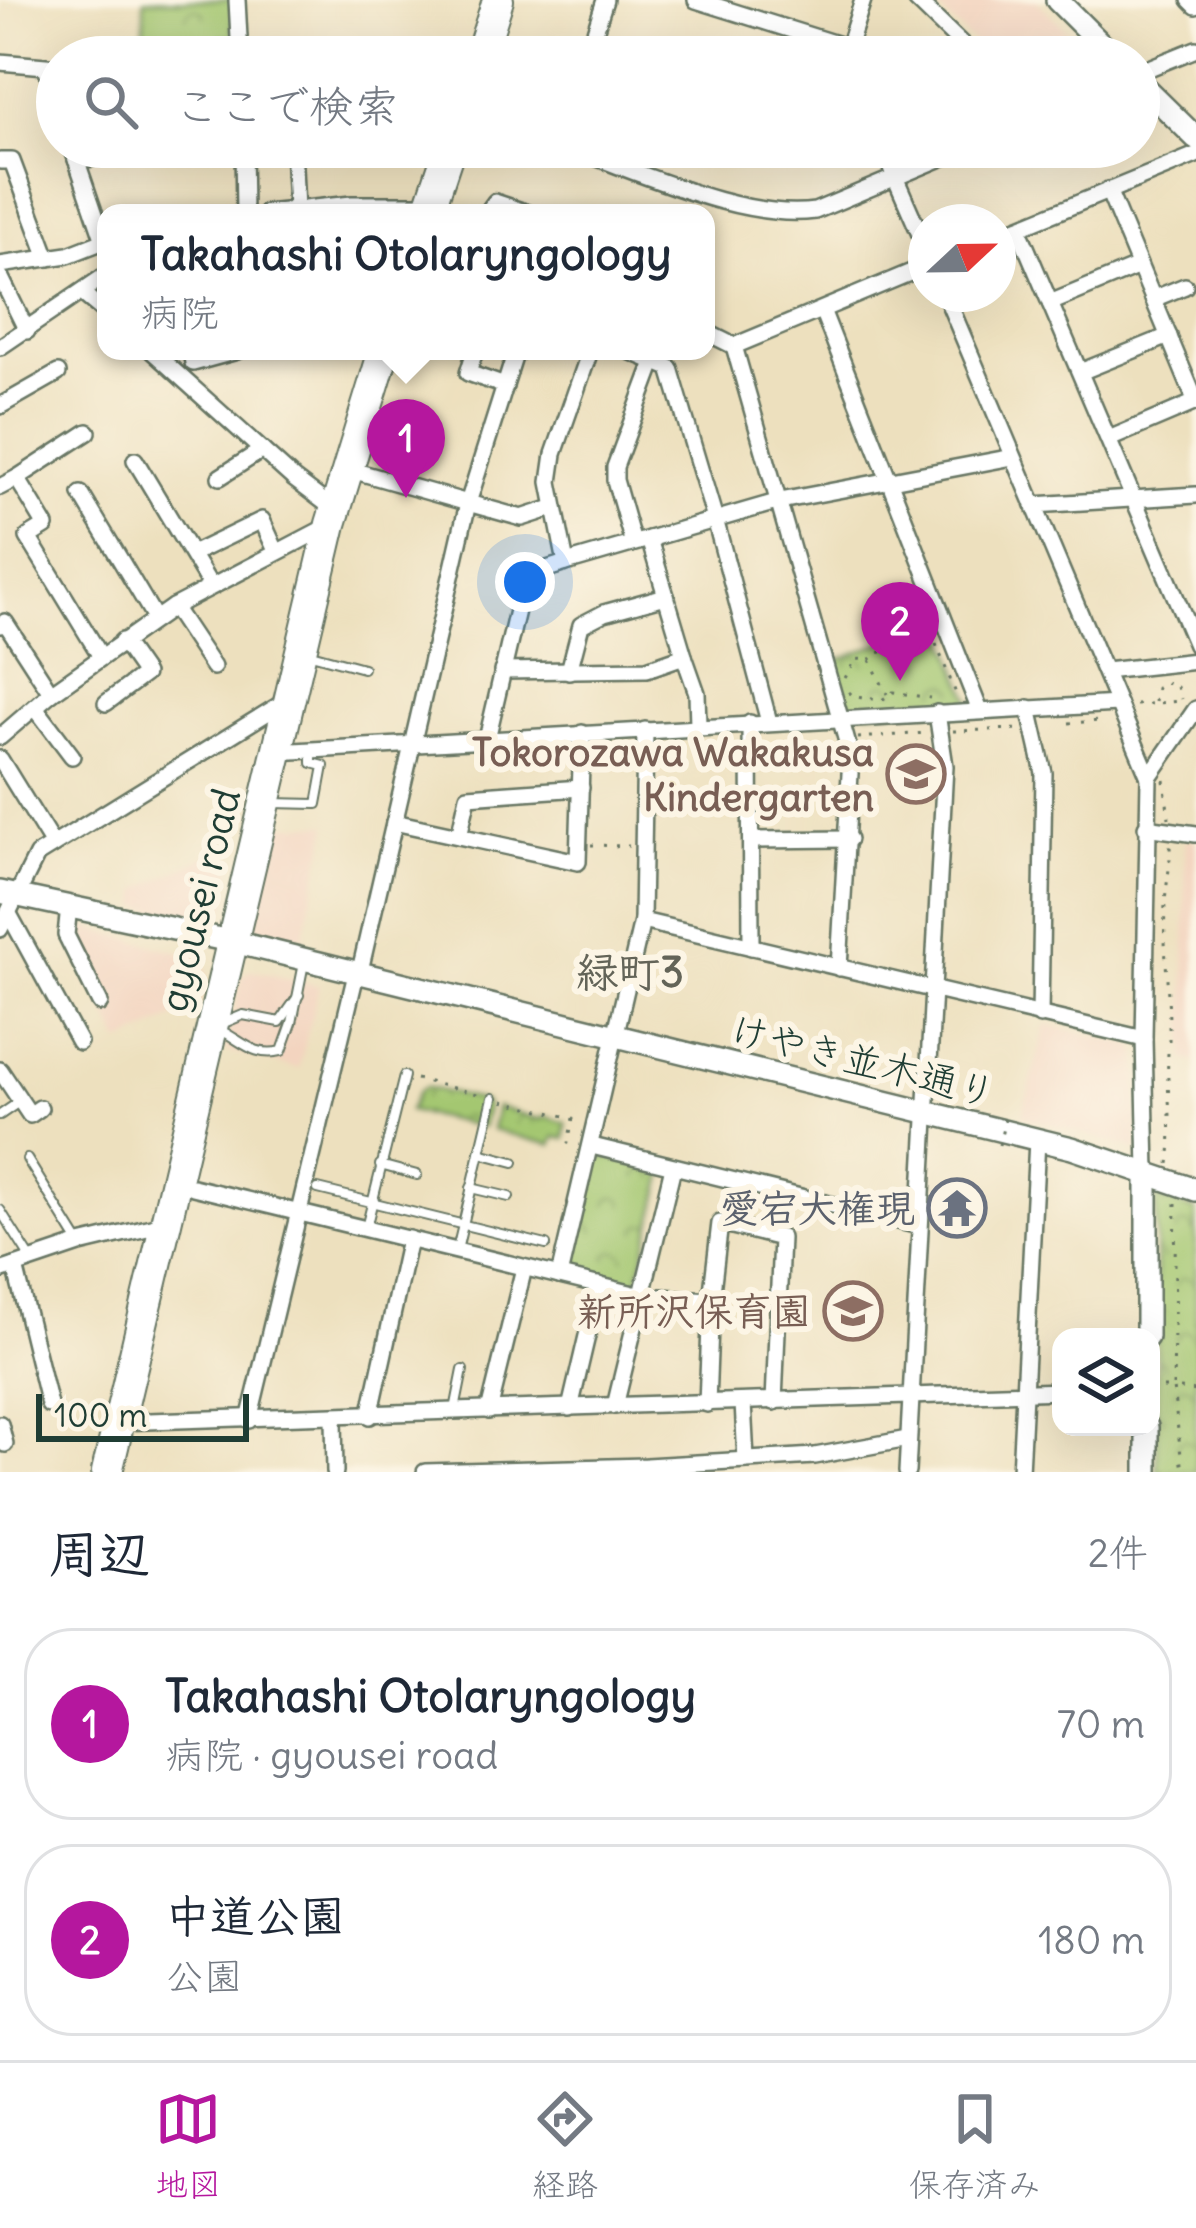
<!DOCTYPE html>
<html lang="ja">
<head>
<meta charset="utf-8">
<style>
  body { margin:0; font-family:Delius,"Klee One",sans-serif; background:#f6f6f7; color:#1f2937 }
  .controls { position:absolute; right:36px; bottom:36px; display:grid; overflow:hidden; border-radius:24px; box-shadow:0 12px 48px #0002 }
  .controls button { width:108px; height:108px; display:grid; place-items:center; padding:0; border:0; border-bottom:3px solid #e0e1e3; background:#fff; color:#1f2937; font:60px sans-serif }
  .compass { position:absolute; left:908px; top:204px; width:108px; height:108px; border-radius:50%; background:#fff; box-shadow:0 12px 48px #0002; rotate:68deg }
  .scale { position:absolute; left:36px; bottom:30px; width:213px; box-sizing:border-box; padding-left:12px; border:6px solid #1f3d34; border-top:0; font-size:33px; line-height:42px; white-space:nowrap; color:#1f3d34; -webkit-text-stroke:9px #fcf5e5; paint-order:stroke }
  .you { position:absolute; left:525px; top:582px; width:42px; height:42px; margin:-30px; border:9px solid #fff; border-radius:50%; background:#1a73e8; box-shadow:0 0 0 18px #1a73e833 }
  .badge { display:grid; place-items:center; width:78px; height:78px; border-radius:50%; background:#b5179e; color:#fff; font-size:39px; font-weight:700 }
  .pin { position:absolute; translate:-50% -99px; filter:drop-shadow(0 3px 6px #0008) }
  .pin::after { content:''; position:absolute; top:63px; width:42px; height:36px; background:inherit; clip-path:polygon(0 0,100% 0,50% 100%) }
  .popup { position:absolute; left:97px; top:204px; width:618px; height:156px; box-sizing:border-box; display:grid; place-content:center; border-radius:24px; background:#fff; filter:drop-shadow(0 3px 9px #0005); font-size:39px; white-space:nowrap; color:#747a83 }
  .popup b { font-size:45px; color:#1f2937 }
  .popup::after { content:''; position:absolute; left:50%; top:100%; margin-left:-24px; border:24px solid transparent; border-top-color:#fff }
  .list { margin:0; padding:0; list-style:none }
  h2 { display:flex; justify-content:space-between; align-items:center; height:156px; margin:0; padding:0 48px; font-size:51px }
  h2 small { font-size:39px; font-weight:400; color:#747a83 }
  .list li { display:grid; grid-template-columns:78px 1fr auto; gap:36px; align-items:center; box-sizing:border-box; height:192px; margin:0 24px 24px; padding:0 24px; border:3px solid #e0e1e3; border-radius:48px }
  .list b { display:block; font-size:45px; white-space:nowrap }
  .list p { margin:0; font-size:39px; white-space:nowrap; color:#747a83 }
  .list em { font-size:39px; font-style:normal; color:#747a83 }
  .icon { flex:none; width:66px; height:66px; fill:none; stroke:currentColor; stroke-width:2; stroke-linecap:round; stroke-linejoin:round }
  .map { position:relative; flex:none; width:1196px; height:1472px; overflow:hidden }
  .search { position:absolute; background:#fff; box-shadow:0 12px 48px #0002; left:36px; right:36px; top:36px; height:132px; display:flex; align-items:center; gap:30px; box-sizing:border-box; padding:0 42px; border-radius:66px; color:#747a83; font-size:45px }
  .sheet { height:588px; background:#fff }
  nav { display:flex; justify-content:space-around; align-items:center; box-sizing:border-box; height:168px; border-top:3px solid #e0e1e3; background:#fff; font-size:33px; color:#747a83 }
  nav a { display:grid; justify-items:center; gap:6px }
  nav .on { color:#b5179e }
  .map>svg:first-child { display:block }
  .built { fill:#f3d4bf }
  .park { fill:url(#park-crowns); stroke:#628252; stroke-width:3 }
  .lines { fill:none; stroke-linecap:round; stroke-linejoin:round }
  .lane-casing { stroke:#677664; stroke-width:12 }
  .street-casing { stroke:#677664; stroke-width:20 }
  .secondary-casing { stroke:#677664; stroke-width:26 }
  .highway-casing { stroke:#677664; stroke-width:34 }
  .path { stroke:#677664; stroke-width:3; stroke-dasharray:3 9; stroke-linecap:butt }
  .lane { stroke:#fff; stroke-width:8 }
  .street { stroke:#fff; stroke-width:15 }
  .secondary { stroke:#fff; stroke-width:21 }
  .highway { stroke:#fff; stroke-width:30 }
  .path-bridge { stroke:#677664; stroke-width:3; stroke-dasharray:3 9; stroke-linecap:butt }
  .labels { text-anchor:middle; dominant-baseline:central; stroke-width:12; stroke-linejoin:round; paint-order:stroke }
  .education-label { font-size:39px; font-weight:bold; fill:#785e54; stroke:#fcf5e5; text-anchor:end }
  .street-label { font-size:39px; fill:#1f3d34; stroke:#fcf5e5 }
  .worship-label { font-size:39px; font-weight:bold; fill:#5b616d; stroke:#fcf5e5; text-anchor:end }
  .neighbourhood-label { font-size:42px; font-weight:bold; fill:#636458; stroke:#fcf5e5 }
</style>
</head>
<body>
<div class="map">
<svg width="1196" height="1472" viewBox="0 0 1196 1472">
  <defs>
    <pattern id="park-crowns" width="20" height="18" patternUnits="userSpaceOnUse" patternTransform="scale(3)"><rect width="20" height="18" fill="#a4c771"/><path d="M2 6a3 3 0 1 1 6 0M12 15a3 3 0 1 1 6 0" fill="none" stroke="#85a35e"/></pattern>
  </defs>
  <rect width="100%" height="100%" fill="#fcf5e5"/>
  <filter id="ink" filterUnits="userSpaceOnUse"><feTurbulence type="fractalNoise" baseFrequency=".00833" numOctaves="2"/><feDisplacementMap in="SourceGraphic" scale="24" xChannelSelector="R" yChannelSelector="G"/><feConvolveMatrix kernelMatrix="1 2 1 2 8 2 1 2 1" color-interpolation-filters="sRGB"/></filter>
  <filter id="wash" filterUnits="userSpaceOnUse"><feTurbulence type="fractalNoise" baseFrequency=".004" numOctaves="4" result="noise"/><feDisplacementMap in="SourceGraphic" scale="48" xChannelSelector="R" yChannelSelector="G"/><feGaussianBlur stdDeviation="2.7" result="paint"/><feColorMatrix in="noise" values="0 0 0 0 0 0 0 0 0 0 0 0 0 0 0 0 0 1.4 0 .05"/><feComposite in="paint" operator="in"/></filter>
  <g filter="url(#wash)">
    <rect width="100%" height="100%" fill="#ede0be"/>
    <g class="built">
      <path d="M930,0H1036L1094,57H988Z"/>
      <path d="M329,824L303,938L259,931L252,923L278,825Z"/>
      <path d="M1185,839L1196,841V1062L1185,1059Z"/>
      <path d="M209,855L233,860L225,911L211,923L138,906L139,890Z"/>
      <path d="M79,926L199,957L207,971L199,1006L121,1043L70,936Z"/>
      <path d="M251,970L319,986L299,1069L225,1050L242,977Z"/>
      <path d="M1046,1024L1133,1046L1138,1051V1150L1022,1116Z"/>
    </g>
    <g class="park">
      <path d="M144,0H232L234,52L230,57H144Z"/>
      <path d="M939,620L970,700L967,706L852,712L846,710L833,662Z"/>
      <path d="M425,1087L483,1101L487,1107L482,1127L409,1111L418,1092Z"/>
      <path d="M497,1107L542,1120L544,1116L566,1123L565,1139L555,1137L552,1145L492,1130Z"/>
      <path d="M600,1155L661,1170L664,1175L637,1285L633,1287L570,1272L568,1267L594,1158Z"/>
      <path d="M1156,1196L1196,1211V1472H1157Z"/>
    </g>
  </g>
  <g filter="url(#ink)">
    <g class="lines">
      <g class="lane-casing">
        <g id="lane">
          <path d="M307,653L363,668"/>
          <path d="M272,803L317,804L324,766L312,763V750"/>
          <path d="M224,1023L243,1015L280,1022L299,995"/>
          <path d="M222,1031C242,1041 255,1058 282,1051L292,1023L304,963"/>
          <path d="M0,1115L19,1102"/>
          <path d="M480,1153L514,1162"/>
          <path d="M27,1159L79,1243"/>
          <path d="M380,1165L417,1175"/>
          <path d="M471,1188L509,1197"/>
          <path d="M318,1189L546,1245"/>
          <path d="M0,1210L31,1259"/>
          <path d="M366,1228L404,1076"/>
          <path d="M457,1250L493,1098"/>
          <path d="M455,1410L463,1370"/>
        </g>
      </g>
      <g class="street-casing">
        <g id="street">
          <path d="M237,0L240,57"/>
          <path d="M696,0L846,47"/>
          <path d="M916,0L975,57"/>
          <path d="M1190,0L1196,6"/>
          <path d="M587,57L605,0"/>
          <path d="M845,57L863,0"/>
          <path d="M942,57L964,47"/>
          <path d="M0,62L57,67"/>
          <path d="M46,67L57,100"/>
          <path d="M1139,72L1196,49"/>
          <path d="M243,147L244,213"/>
          <path d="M293,147L296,209"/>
          <path d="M567,147C638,171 742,221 815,211L968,147"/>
          <path d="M882,147L926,248"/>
          <path d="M76,160L192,147"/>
          <path d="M0,161H12L48,258"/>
          <path d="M1108,190L1196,402"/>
          <path d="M266,213L352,204H431"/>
          <path d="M487,213L495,202L528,213"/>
          <path d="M1018,228L1196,645"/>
          <path d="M998,236L1196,155"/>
          <path d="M0,265L68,255L104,241L72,147"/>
          <path d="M0,276L27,331"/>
          <path d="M82,293L106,313"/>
          <path d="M945,294L1149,777L1196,709"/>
          <path d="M1153,299L1185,286"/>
          <path d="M1050,303L1139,266"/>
          <path d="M822,310L980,711"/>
          <path d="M706,332L734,346L926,266"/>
          <path d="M734,346L851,756L839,968"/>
          <path d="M0,347L106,275"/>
          <path d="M152,351L294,479L335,510"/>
          <path d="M191,351L193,363L237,351"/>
          <path d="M475,351L468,373L505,386"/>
          <path d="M516,351L468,503L522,518L553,508"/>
          <path d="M590,351L554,454L550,482L566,563L780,501L1013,457"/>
          <path d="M629,351L670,368L715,519L769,722"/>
          <path d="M1080,372L1169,336"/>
          <path d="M0,406L58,373"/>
          <path d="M1109,439L1196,402"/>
          <path d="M135,460L210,585"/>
          <path d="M348,469L468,503L359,975"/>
          <path d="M220,477L262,450"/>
          <path d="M17,478L88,432"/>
          <path d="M0,487L17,478L46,526L28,537L100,655"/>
          <path d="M81,494L155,618"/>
          <path d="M1034,505L1196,495"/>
          <path d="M633,543L615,480V467L654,362"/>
          <path d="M192,554L262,520L276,551"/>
          <path d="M173,607L213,667"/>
          <path d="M0,625L5,622L51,693L0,737"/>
          <path d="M684,656L697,693L698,725"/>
          <path d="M502,671L647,669L684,656L649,539"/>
          <path d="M569,671L581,625L604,613L666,596"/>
          <path d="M1105,671L1196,661"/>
          <path d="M51,693L173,607L330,525"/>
          <path d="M106,703L145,674L122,641"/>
          <path d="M35,707L72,756"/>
          <path d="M1029,708L1044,773L1040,1016"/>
          <path d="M750,723L751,947"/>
          <path d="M487,739L525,576L566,563"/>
          <path d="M276,752L1118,704"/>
          <path d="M0,759L53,845"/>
          <path d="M394,822L578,862L582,733"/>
          <path d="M1146,827L1196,834"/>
          <path d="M459,836L468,796L581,788"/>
          <path d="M752,840L849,839"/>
          <path d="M69,906L66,935L100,1003"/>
          <path d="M9,914L79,1042"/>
          <path d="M642,921L1144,1039"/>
          <path d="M0,929L37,855L286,701"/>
          <path d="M0,1070L30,1115L40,1108"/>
          <path d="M592,1146L919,1226"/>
          <path d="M1147,1172L1144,1039L1149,777"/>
          <path d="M193,1187L642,1296L711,1300"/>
          <path d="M15,1266L49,1405"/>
          <path d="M0,1271L80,1244L164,1224"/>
          <path d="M559,1276L642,921L645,730"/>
          <path d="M743,1403L746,1460"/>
          <path d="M707,1404L711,1300L720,1223L781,1238L774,1402"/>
          <path d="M615,1406L673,1167"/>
          <path d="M570,1408L599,1285"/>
          <path d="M489,1411L524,1268"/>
          <path d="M370,1416L409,1239"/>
          <path d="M334,1418L335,1472"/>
          <path d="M249,1420L356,974"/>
          <path d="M118,1422L1061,1391"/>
          <path d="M0,1424L5,1444"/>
          <path d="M425,1472L646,1466L815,1456L908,1439"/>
          <path d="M907,1472L945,766L937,713"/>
          <path d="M1020,1472L1037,1140"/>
        </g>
      </g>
      <g class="secondary-casing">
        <g id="secondary">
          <path d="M1057,0L1114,57"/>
          <path d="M1139,82L1196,138"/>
          <path d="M0,892L230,941L1072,1148L1196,1190"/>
          <path d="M1147,1172V1337"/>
          <path d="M1147,1427V1472"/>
        </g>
      </g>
      <g class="highway-casing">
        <g id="highway">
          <path d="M480,57L498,0"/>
          <path d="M428,213L450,147"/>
          <path d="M107,1472L331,524L384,351"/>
        </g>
      </g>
      <g class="path">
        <path d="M936,644L957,696"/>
        <path d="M870,660L887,694"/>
        <path d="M845,678L856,659L870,660L877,653L933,641"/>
        <path d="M849,692L854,697L882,700L893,692L930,698"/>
        <path d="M1155,702L1157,688L1167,683L1177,687L1181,699"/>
        <path d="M1136,705L1181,701"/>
        <path d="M1069,723L1101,721"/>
        <path d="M953,731L1021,729"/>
        <path d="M858,738L926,733"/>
        <path d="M1164,780L1169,818"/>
        <path d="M591,845L629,846"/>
        <path d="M1169,1041C1170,995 1163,950 1165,904C1166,884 1171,866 1170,846"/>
        <path d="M1168,1053C1166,1091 1174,1127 1169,1164"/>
        <path d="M416,1079L482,1095"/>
        <path d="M503,1101L573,1118L568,1143L575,1145"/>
        <path d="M1176,1203L1173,1388L1196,1391"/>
        <path d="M1151,1388H1173L1183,1472"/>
      </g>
      <use href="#lane" class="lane"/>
      <use href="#street" class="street"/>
      <use href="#secondary" class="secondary"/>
      <use href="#highway" class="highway"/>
      <path class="path-bridge" d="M999,1145L1005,1119"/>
    </g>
  </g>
  <defs>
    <g id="school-ring" transform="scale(3)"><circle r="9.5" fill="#fcf5e5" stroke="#8d6e63" stroke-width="1.5"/><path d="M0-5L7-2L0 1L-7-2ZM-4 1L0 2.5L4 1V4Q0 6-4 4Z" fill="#8d6e63"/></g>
    <g id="temple-ring" transform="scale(3)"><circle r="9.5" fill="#fcf5e5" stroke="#6b7280" stroke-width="1.5"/><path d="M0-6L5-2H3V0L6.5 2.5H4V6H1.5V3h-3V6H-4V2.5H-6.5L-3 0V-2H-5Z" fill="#6b7280"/></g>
  </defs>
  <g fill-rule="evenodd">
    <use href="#school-ring" x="916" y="774"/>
    <use href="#temple-ring" x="957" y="1208"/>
    <use href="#school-ring" x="853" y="1311"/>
  </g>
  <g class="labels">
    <g class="education-label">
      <text x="874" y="752">Tokorozawa Wakakusa<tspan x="874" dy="45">Kindergarten</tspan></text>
      <text x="811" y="1311">新所沢保育園</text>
    </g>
    <g class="street-label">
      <text transform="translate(200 900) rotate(-76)">gyousei road</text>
      <text transform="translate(863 1061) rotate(14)">けやき並木通り</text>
    </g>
    <g class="worship-label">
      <text x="915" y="1208">愛宕大権現</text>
    </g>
    <g class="neighbourhood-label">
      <text x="630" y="972">緑町3</text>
    </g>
  </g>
</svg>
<div class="controls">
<button><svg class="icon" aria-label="layers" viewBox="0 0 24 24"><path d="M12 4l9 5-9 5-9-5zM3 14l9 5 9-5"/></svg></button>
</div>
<svg class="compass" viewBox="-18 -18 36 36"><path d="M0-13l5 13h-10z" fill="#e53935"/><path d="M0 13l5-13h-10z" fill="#747a83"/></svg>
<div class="scale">100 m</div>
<div class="you"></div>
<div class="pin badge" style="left:406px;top:498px">1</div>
<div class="popup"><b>Takahashi Otolaryngology</b>病院</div>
<div class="pin badge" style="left:900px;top:681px">2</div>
<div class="search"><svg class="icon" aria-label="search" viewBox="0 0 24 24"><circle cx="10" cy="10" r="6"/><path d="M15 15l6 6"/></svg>ここで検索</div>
</div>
<section class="sheet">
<h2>周辺<small>2件</small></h2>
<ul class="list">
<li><span class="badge">1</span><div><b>Takahashi Otolaryngology</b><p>病院 · gyousei road</p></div><em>70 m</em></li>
<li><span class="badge">2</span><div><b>中道公園</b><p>公園</p></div><em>180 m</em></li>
</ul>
</section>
<nav>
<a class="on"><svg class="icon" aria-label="map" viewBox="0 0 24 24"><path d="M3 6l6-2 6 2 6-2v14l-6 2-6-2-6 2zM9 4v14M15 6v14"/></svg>地図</a>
<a><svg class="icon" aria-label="directions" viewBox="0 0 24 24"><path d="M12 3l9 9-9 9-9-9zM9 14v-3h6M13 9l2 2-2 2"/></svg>経路</a>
<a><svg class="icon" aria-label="saved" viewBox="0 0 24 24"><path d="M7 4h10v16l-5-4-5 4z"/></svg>保存済み</a>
</nav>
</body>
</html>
